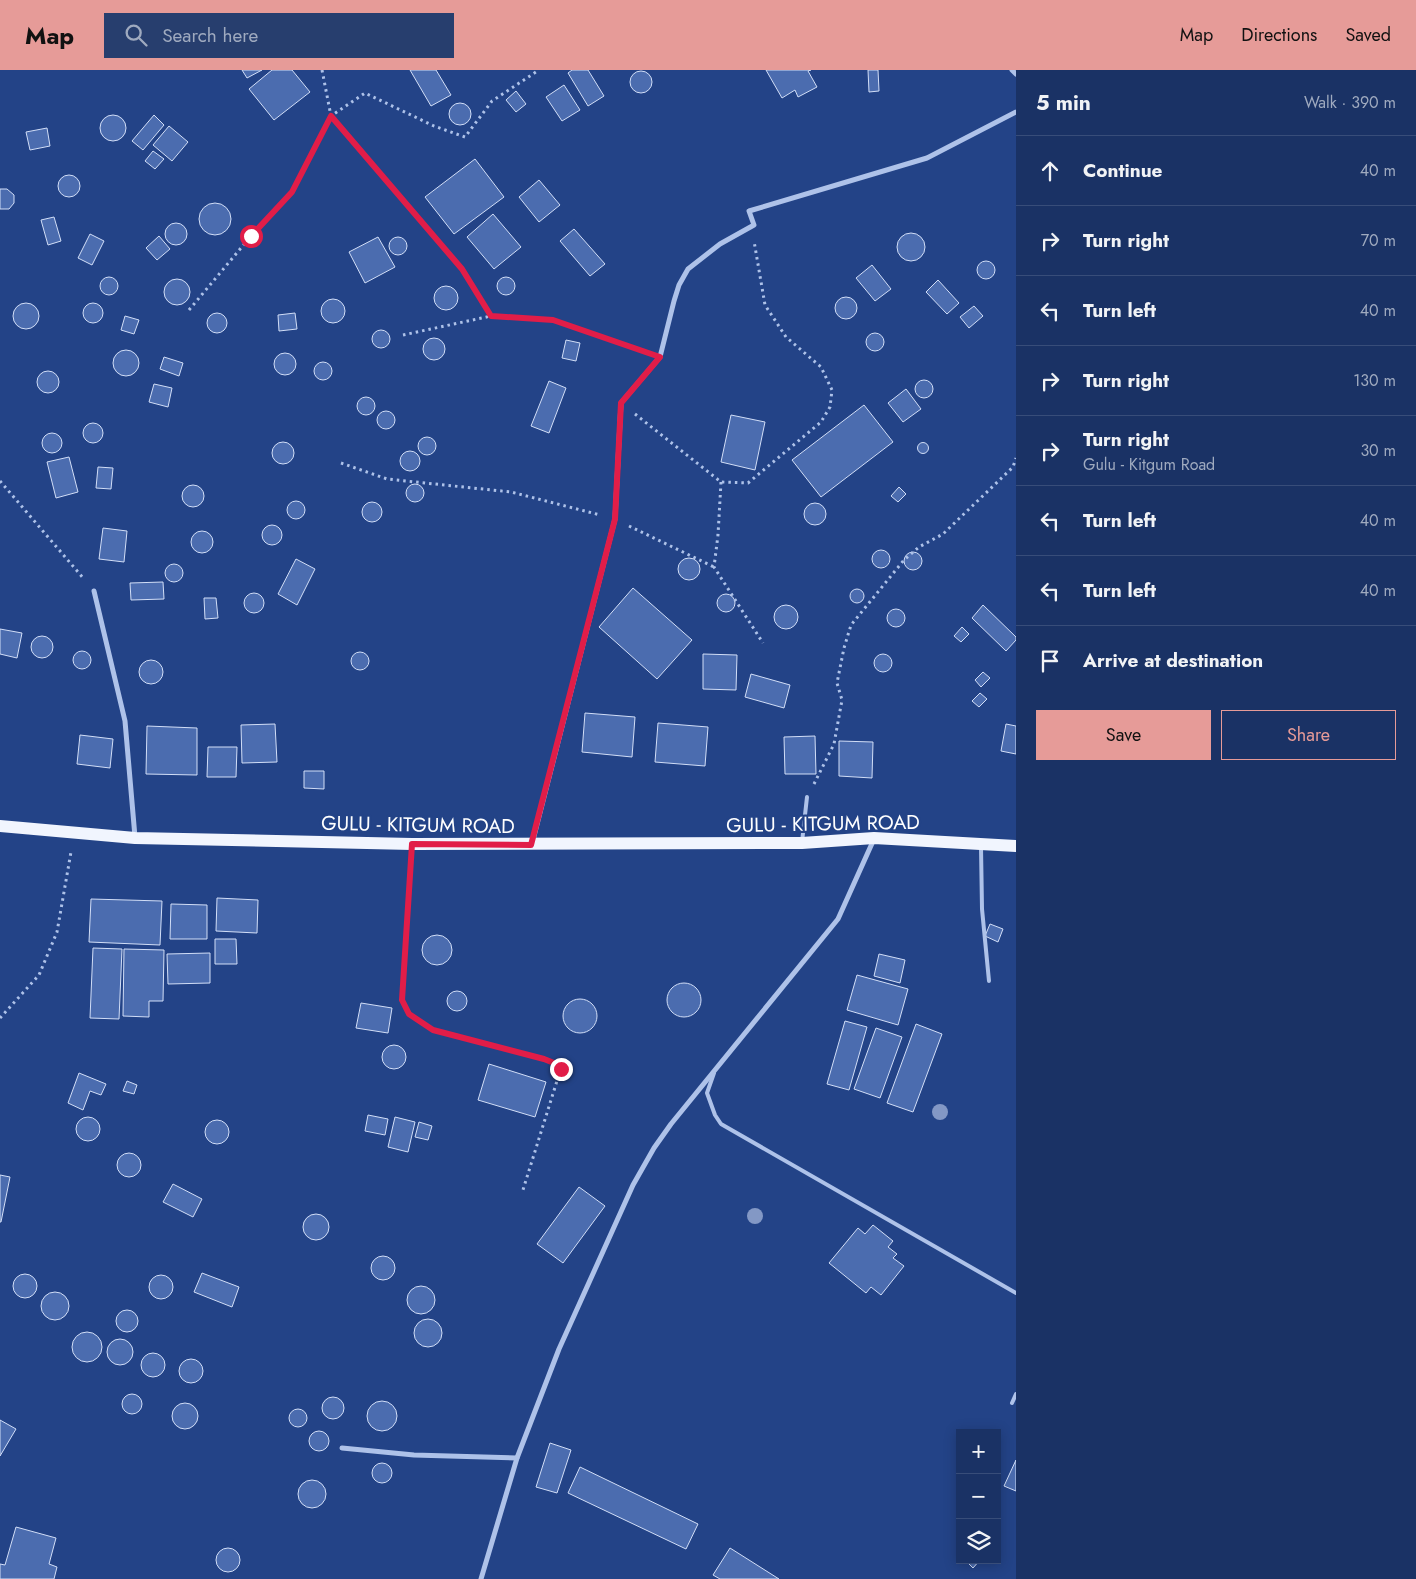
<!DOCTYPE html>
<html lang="en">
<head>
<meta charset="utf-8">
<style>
  body { margin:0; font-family:Jost,sans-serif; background:#273e6e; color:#f1f3f6 }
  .controls { position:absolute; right:15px; bottom:15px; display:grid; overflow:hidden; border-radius:0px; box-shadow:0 2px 12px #0003 }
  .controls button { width:45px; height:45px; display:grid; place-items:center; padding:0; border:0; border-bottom:1px solid #384d79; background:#1a3265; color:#f1f3f6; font:25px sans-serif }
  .stop { position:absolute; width:15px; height:15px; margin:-11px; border:4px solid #e11d48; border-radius:50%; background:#fff }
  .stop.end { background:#e11d48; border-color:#fff; box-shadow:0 1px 5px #0008 }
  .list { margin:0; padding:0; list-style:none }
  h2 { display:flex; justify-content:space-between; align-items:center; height:65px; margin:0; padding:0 20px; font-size:21px }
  h2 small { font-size:16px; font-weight:400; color:#9faabf }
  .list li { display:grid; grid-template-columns:32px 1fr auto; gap:15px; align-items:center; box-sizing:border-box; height:70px; padding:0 20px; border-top:1px solid #384d79 }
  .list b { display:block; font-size:19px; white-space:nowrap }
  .list p { margin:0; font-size:16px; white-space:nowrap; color:#9faabf }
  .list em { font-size:16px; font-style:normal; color:#9faabf }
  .actions { display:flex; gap:10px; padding:15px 20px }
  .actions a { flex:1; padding:11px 0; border:1px solid #e69b98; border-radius:0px; text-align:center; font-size:18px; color:#e69b98 }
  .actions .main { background:#e69b98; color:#111 }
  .icon { flex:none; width:28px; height:28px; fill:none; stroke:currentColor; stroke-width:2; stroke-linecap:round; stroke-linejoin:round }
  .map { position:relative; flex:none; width:1016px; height:1509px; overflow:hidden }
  header { display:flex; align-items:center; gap:30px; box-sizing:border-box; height:70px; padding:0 25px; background:#e69b98; color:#111 }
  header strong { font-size:24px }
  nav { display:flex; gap:28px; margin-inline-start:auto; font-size:18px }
  .search { width:350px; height:45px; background:#273e6e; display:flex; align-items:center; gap:12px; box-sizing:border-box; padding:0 18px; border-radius:0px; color:#9faabf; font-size:19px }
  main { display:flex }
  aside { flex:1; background:#1a3265 }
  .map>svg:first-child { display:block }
  .building { fill:#4b6caf; stroke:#d2def7 }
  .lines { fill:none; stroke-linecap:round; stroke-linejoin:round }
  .path { stroke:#aec2e9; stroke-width:3; stroke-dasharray:2.5 4; stroke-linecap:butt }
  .lane { stroke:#aec2e9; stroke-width:4 }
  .street { stroke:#aec2e9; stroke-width:5 }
  .primary { stroke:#f1f5fe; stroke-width:12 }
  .tree { fill:#8398c5 }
  .route { stroke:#e11d48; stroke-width:6 }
  .labels { text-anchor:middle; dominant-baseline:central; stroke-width:4.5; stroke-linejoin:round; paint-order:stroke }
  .street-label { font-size:20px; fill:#fff; stroke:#234387 }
</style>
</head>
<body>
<header>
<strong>Map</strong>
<div class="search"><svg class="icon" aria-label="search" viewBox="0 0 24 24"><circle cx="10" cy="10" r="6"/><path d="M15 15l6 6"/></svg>Search here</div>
<nav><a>Map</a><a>Directions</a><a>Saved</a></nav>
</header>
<main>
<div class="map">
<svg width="1016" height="1509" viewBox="0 0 1016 1509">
  <rect width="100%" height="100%" fill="#234387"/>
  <g class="building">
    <path d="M242,0H262L247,8Z"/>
    <path d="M272,0H292L310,22L274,50L249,19Z"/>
    <path d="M410,0H436L451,25L431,36Z"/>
    <path d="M572,0H588L604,26L588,36L568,3Z"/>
    <path d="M766,0H811L808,1L817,17L798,27L795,20L782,28Z"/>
    <path d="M868,0H878L879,21L869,22Z"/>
    <circle cx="641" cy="12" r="11"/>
    <path d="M564,15L580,40L562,51L546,27Z"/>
    <path d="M516,21L526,34L516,42L506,30Z"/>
    <circle cx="460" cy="44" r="11"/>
    <circle cx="113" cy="58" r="13"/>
    <path d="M154,45L164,55L143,80L132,71Z"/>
    <path d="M169,56L188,72L172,91L153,75Z"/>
    <path d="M47,58L50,76L30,80L26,62Z"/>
    <path d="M153,81L164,89L155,99L145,91Z"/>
    <path d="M475,89L504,127L454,164L425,127Z"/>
    <circle cx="69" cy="116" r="11"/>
    <path d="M539,110L560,135L539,152L519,127Z"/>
    <path d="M0,119H7L14,125V133L9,139H0Z"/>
    <circle cx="215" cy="149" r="16"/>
    <path d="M493,144L521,177L494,199L467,167Z"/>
    <path d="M54,147L61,171L48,175L41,150Z"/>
    <circle cx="176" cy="164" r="11"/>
    <path d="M574,159L605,194L590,206L560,171Z"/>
    <circle cx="911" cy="177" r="14"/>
    <path d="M90,164L104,171L92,195L78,188Z"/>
    <path d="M159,166L170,179L157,190L146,178Z"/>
    <path d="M378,167L395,197L365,213L349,182Z"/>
    <circle cx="398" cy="176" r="9"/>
    <circle cx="986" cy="200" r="9"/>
    <path d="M872,195L891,219L875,231L856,208Z"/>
    <circle cx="109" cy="216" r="9"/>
    <circle cx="506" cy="216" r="9"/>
    <circle cx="177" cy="222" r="13"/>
    <path d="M938,210L959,233L947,244L926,222Z"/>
    <circle cx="446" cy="228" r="12"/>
    <circle cx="846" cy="238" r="11"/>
    <circle cx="333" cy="241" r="12"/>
    <circle cx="26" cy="246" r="13"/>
    <circle cx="93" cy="243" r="10"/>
    <path d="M974,236L983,246L969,258L960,247Z"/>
    <circle cx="217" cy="253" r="10"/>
    <path d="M295,243L297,259L279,261L278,245Z"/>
    <path d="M125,246L139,250L134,264L121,260Z"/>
    <circle cx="381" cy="269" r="9"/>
    <circle cx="875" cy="272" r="9"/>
    <circle cx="434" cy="279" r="11"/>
    <path d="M566,270L580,273L576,291L562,288Z"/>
    <circle cx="126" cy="293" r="13"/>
    <circle cx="285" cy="294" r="11"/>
    <path d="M164,287L183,293L179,306L160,299Z"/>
    <circle cx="323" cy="301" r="9"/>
    <circle cx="48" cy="312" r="11"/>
    <circle cx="924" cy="319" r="9"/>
    <path d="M549,311L566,318L549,363L531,356Z"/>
    <path d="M154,314L172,318L168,337L149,332Z"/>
    <path d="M906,319L921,339L903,352L888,333Z"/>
    <circle cx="366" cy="336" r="9"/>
    <path d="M864,335L893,372L821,427L792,390Z"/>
    <circle cx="386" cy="350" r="9"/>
    <path d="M731,345L765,352L755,400L721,392Z"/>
    <circle cx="93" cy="363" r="10"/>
    <circle cx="52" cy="373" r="10"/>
    <circle cx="427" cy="376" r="9"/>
    <circle cx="283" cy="383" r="11"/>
    <circle cx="923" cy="378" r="5.5"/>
    <circle cx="410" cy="391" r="10"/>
    <path d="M69,387L78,422L56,428L47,392Z"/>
    <path d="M98,397L113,398L111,419L96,418Z"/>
    <circle cx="415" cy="423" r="9"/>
    <circle cx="193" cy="426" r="11"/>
    <path d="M899,417L906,424L898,432L891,426Z"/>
    <circle cx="296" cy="440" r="9"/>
    <circle cx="372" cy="442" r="10"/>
    <circle cx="815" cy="444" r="11"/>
    <circle cx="272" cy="465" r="10"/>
    <path d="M103,458L127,461L124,492L99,489Z"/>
    <circle cx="202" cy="472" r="11"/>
    <circle cx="881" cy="489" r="9"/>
    <circle cx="913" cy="491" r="9"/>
    <circle cx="689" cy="499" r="11"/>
    <path d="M296,489L315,499L297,535L278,524Z"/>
    <circle cx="174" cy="503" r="9"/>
    <path d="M163,512L164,529L131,530L130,513Z"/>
    <path d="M633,518L692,570L657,609L599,557Z"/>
    <circle cx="857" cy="526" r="7"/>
    <circle cx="254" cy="533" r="10"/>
    <circle cx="726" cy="533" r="9"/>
    <path d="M204,528H216L218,548L205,549Z"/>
    <path d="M983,535L1016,567V570L1006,581L972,548Z"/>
    <circle cx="786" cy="547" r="12"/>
    <circle cx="896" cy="548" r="9"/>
    <path d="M962,557L969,564L961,572L954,566Z"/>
    <path d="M0,559L22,563L17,588L0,584Z"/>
    <circle cx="42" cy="577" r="11"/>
    <circle cx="82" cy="590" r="9"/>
    <circle cx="360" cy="591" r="9"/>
    <circle cx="883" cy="593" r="9"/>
    <path d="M703,584L737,585L736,620L703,619Z"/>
    <circle cx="151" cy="602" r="12"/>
    <path d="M983,602L990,608L981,617L975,610Z"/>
    <path d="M751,604L790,615L784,638L745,627Z"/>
    <path d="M980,623L987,629L979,637L972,631Z"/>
    <path d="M585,643L635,647L632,687L582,682Z"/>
    <path d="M658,653L708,657L705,696L655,692Z"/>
    <path d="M275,654L277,692L242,693L241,655Z"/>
    <path d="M1006,654L1016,656V684L1001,681Z"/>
    <path d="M147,656L197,658V705L146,704Z"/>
    <path d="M80,665L113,669L110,698L77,694Z"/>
    <path d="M815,666L816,704H785L784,667Z"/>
    <path d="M839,671L873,672L872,708L839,706Z"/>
    <path d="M208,677H237L236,707H207Z"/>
    <path d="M304,701H324V719L304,718Z"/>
    <path d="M217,828L258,830L257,863L216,861Z"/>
    <path d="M91,829L162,831L160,875L89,872Z"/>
    <path d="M171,834L207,835V869H170Z"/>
    <path d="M990,854L1003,859L998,872L985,866Z"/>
    <circle cx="437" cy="880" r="15"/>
    <path d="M215,869H236L237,894H215Z"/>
    <path d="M93,878L122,879L119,949L90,948Z"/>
    <path d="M124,879L164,880L163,931H149V947L123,946Z"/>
    <path d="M210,883V913L168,914L167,884Z"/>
    <path d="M879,884L905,890L900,913L874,906Z"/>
    <path d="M857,905L908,919L898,955L847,940Z"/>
    <circle cx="684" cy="930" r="17"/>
    <circle cx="457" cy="931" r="10"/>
    <circle cx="580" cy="946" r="17"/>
    <path d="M361,933L392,938L388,963L356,958Z"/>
    <path d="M845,951L867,957L849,1020L827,1014Z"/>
    <path d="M916,954L942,964L913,1042L887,1033Z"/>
    <path d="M876,958L902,967L880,1028L854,1019Z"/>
    <circle cx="394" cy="987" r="12"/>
    <path d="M489,994L546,1012L535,1047L478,1030Z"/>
    <path d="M79,1003L106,1014L101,1025L90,1021L83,1040L68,1033Z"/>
    <path d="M127,1011L137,1015L134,1024L123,1021Z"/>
    <path d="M368,1045L388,1049L385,1065L365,1061Z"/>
    <path d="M395,1047L415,1052L408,1082L388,1077Z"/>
    <circle cx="88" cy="1059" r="12"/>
    <circle cx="217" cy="1062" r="12"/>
    <path d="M419,1052L432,1056L428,1070L415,1067Z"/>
    <circle cx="129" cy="1095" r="12"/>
    <path d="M0,1105L10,1107L1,1152H0Z"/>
    <path d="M173,1114L202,1129L193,1147L163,1132Z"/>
    <path d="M579,1117L605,1136L563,1193L537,1174Z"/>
    <circle cx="316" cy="1157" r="13"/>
    <path d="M873,1155L893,1171L888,1177L897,1184L893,1188L904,1196L881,1225L871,1217L866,1223L829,1193L858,1158L865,1164Z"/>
    <circle cx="383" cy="1198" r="12"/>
    <path d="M202,1203L239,1217L232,1237L194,1222Z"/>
    <circle cx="25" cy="1216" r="12"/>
    <circle cx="161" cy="1217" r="12"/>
    <circle cx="421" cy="1230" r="14"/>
    <circle cx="55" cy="1236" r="14"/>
    <circle cx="127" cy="1251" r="11"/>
    <circle cx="428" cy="1263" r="14"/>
    <circle cx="87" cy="1277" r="15"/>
    <circle cx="120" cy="1282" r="13"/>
    <circle cx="153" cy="1295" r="12"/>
    <circle cx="191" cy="1301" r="12"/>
    <circle cx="132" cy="1334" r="10"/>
    <circle cx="333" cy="1338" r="11"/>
    <circle cx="382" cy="1346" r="15"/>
    <circle cx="185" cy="1346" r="13"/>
    <circle cx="298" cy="1348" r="9"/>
    <path d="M0,1350L16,1359L0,1386Z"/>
    <circle cx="319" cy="1371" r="10"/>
    <path d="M550,1373L571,1380L557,1423L536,1417Z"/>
    <path d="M1016,1390V1421L1004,1416Z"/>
    <circle cx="382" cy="1403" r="10"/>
    <path d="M580,1397L698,1454L686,1479L568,1423Z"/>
    <circle cx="312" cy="1424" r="14"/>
    <path d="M16,1457L56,1468L49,1494L57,1497L54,1509H0V1494L5,1495Z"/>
    <circle cx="228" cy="1490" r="12"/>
    <path d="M730,1478L779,1509H720L713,1505Z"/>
    <path d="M965,1490H980L973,1498Z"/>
  </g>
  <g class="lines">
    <g class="path">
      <path d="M322,0L331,46L462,199L491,246"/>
      <path d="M189,240L251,166L292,122L331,46L365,23L434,56L465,67L492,31L539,0"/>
      <path d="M403,265L491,246L553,250L645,282"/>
      <path d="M635,344L721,412L748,413L821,352L830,337L832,320L821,297L786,267L765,235L754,171"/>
      <path d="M341,393L387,409L511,422L600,445"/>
      <path d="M0,411L84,509"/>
      <path d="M721,412L718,465L714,497L763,573"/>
      <path d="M629,456L714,497"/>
      <path d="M814,714L834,674L842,630L837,613L844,578L851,555L904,490L919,477L943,464L1013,397L1016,388"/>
      <path d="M411,792L402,931L409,944L433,960L544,989L554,993L561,998L522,1123"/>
      <path d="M0,948L39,905L57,862L71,782"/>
    </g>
    <g class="lane">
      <path d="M802,772L807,727"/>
      <path d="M981,777L982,839L989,911"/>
      <path d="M714,1003L707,1023L715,1045L721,1054L1016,1223"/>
      <path d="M1012,1333L1016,1324"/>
    </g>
    <g class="street">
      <path d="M1012,0L1016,4"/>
      <path d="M94,521L125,651L135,767"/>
      <path d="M532,774L615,449L621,333L660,287L674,231L679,215L688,199L720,174L754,155L749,141L927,88L1016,42"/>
      <path d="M342,1378L414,1385L517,1388"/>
      <path d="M481,1509L517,1388L559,1279L633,1115L654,1078L671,1054L838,849L874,769"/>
    </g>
    <path class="primary" d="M0,756L135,768L412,774L802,773L874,768L1016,776"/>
  </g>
  <g class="tree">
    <circle cx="940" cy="1042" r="8"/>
    <circle cx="755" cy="1146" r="8"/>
  </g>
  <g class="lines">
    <path class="route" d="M251,166L292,122L331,46L462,199L491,246L553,250L660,287L621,333L615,449L531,775L412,774L402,930L409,944L433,960L544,989L554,993L561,999"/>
  </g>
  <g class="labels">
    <g class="street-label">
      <text transform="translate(823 754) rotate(-1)">GULU - KITGUM ROAD</text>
      <text transform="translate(418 755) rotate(1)">GULU - KITGUM ROAD</text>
    </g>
  </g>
</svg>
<div class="controls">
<button>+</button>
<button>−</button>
<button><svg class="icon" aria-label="layers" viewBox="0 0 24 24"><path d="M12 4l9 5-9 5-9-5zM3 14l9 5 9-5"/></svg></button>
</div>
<div class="stop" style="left:251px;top:166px"></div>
<div class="stop end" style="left:561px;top:999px"></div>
</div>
<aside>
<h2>5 min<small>Walk · 390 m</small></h2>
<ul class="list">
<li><svg class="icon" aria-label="ahead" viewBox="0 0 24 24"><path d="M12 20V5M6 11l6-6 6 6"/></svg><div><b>Continue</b></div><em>40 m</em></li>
<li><svg class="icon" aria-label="right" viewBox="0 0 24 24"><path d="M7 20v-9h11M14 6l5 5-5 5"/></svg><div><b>Turn right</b></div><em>70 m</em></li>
<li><svg class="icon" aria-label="left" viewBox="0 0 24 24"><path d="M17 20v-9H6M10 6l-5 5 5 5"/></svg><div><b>Turn left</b></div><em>40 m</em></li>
<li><svg class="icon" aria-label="right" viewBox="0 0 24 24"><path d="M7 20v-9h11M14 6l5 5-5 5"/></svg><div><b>Turn right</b></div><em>130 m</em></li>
<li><svg class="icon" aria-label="right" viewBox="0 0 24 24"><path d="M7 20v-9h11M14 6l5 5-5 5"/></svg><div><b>Turn right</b><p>Gulu - Kitgum Road</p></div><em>30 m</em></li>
<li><svg class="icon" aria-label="left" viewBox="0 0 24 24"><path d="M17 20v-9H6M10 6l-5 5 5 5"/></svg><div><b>Turn left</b></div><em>40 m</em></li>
<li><svg class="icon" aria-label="left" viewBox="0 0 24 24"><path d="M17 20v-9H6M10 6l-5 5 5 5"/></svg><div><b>Turn left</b></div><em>40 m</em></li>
<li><svg class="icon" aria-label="arrive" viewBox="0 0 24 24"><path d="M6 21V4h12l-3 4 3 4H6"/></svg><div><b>Arrive at destination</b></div></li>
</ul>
<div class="actions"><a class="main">Save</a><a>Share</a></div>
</aside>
</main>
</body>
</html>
